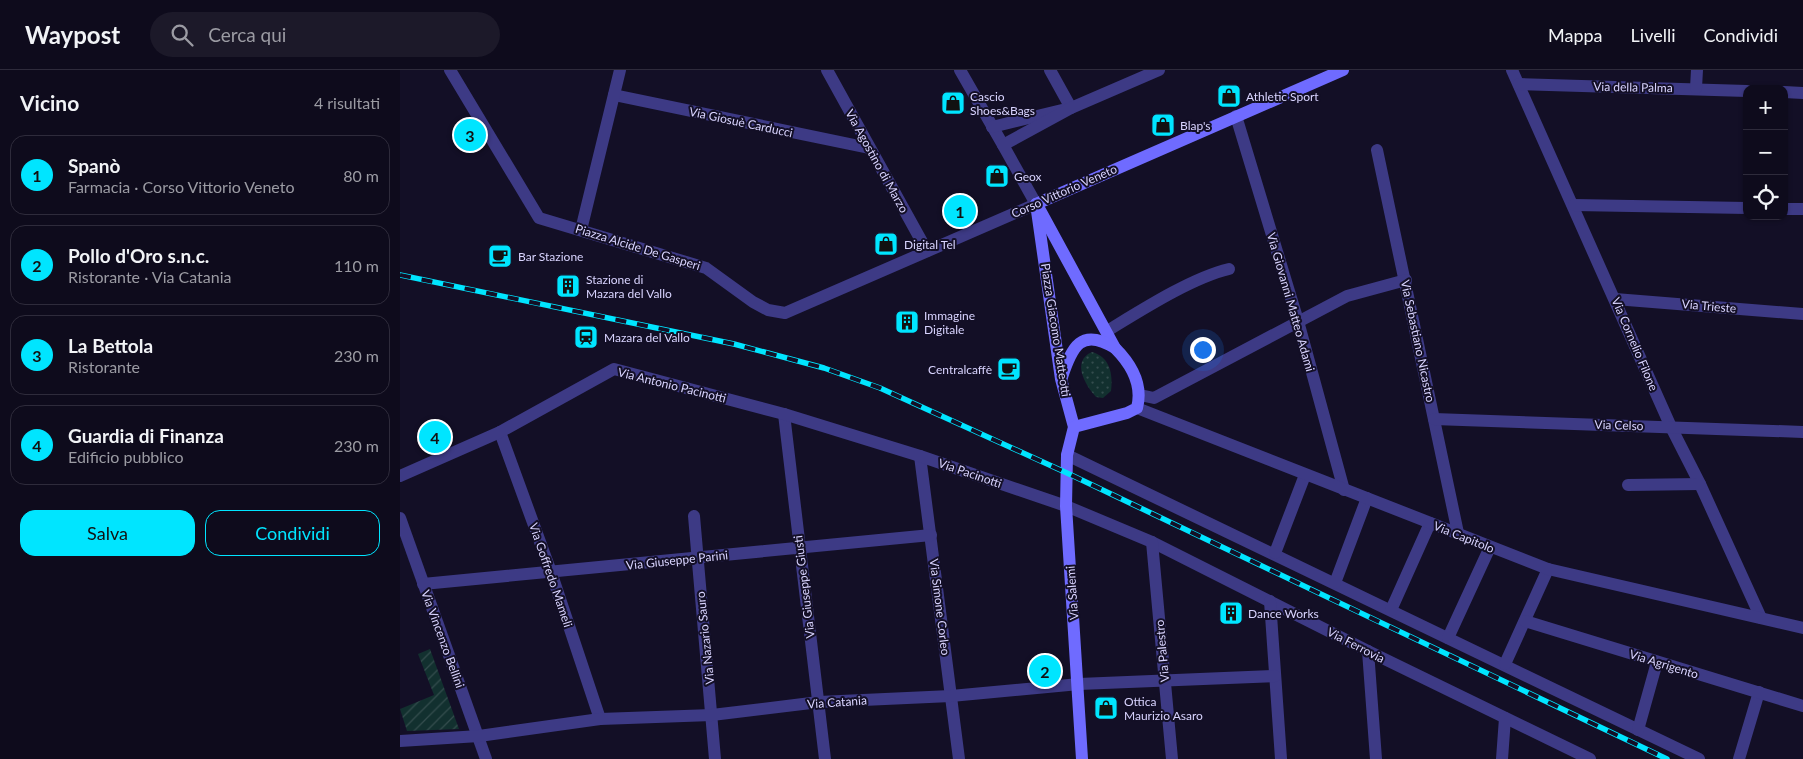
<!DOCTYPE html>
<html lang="it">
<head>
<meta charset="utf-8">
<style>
  body { margin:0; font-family:Lato,sans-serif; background:#1c1929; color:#f1f3f6 }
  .controls { position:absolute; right:15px; top:15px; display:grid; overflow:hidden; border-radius:10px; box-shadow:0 1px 4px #0004 }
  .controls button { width:45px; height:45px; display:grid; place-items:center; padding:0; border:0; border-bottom:1px solid #2e2b3b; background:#0e0b1c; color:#f1f3f6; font:25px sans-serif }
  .you { position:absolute; left:802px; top:279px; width:18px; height:18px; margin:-12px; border:4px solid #fff; border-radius:50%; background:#1a73e8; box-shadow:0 0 0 8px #1a73e833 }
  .badge { display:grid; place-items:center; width:32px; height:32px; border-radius:50%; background:#00e5ff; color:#111; font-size:16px; font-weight:700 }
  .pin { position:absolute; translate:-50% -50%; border:2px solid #fff; box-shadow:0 1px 5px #0006 }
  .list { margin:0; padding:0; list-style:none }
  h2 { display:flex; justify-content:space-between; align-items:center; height:65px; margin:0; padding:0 20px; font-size:21px }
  h2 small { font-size:16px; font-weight:400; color:#9b9ba3 }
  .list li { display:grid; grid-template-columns:32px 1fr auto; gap:15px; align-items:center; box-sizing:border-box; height:80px; margin:0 10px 10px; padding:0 10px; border:1px solid #2e2b3b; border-radius:15px }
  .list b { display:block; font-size:19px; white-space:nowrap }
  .list p { margin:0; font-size:16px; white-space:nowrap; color:#9b9ba3 }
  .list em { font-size:16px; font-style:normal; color:#9b9ba3 }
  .actions { display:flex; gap:10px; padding:15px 20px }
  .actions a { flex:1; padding:11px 0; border:1px solid #00e5ff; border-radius:15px; text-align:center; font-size:18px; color:#00e5ff }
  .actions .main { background:#00e5ff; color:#111 }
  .icon { flex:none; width:28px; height:28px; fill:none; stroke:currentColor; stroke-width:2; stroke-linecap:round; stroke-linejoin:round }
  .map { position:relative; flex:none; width:1403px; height:689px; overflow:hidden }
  header { display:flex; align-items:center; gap:30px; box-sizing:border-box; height:70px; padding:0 25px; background:#0e0b1c; border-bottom:1px solid #2e2b3b }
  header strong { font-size:24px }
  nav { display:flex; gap:28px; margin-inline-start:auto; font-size:18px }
  .search { width:350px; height:45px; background:#1c1929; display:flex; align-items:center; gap:12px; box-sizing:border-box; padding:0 18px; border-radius:28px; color:#9b9ba3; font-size:19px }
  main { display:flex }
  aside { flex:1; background:#0e0b1c }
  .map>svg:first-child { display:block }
  .grass { fill:url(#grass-dots) }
  .garden { fill:url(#garden-furrows) }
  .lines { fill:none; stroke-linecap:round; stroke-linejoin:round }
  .pedestrian { stroke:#3d3a85; stroke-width:12 }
  .minor { stroke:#3d3a85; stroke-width:12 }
  .tertiary { stroke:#3d3a85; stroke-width:12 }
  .secondary { stroke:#6f6bff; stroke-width:12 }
  .rail-casing { stroke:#00e5ff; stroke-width:5.5 }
  .rail { stroke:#130f26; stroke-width:4; stroke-dasharray:11; stroke-linecap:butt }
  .labels { text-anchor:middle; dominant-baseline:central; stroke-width:4; stroke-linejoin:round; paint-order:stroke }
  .street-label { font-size:12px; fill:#d9d4ff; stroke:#130f26 }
  .poi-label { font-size:12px; fill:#d9d4ff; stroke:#130f26; text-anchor:start }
</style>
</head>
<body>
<header>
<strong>Waypost</strong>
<div class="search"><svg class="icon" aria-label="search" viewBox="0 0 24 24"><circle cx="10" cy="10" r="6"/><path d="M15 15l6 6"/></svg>Cerca qui</div>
<nav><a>Mappa</a><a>Livelli</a><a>Condividi</a></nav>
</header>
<main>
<aside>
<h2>Vicino<small>4 risultati</small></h2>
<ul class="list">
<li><span class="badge">1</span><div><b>Spanò</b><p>Farmacia · Corso Vittorio Veneto</p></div><em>80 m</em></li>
<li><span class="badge">2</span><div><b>Pollo d'Oro s.n.c.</b><p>Ristorante · Via Catania</p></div><em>110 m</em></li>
<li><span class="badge">3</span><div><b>La Bettola</b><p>Ristorante</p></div><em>230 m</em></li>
<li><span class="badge">4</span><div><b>Guardia di Finanza</b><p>Edificio pubblico</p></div><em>230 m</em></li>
</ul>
<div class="actions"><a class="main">Salva</a><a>Condividi</a></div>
</aside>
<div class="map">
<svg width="1403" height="689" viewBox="0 0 1403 689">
  <defs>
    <pattern id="grass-dots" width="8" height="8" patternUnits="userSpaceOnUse" patternTransform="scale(1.25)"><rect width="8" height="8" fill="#12302f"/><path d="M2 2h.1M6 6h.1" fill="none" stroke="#344d4e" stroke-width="1.8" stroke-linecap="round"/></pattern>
    <pattern id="garden-furrows" width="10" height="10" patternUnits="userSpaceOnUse" patternTransform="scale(1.25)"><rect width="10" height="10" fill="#12302f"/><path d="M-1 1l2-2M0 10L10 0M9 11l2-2" fill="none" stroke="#344d4e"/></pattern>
  </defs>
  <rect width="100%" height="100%" fill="#130f26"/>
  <path class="grass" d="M692,282C710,287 713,304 711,321L703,328L696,327C685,315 671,291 692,282Z"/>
  <path class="garden" d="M30,579L59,659L7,661L0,639L34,625L18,584Z"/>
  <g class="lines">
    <g class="pedestrian">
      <path d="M560,0L603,75"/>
      <path d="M592,57L662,40"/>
      <path d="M707,261C740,241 791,208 829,199"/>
      <path d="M667,385L1299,689"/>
      <path d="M875,483L905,405"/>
      <path d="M935,513L967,428"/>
      <path d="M991,540L1030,453"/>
      <path d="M1105,594L1148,499"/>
      <path d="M1238,660L1257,592"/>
      <path d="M1339,689L1359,622"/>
    </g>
    <g class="minor">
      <path d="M427,0L527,181"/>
      <path d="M650,0L671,38"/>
      <path d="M1112,0L1271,357L1300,414L1361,548"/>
      <path d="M1119,14L1347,21"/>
      <path d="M1296,18L1297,0"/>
      <path d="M1384,22L1403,23"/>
      <path d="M214,25L469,78"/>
      <path d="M836,46L898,251L944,420"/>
      <path d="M977,80L1058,463"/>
      <path d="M636,134L603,75L671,38L759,0"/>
      <path d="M1174,135L1347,138"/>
      <path d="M1384,139H1403"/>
      <path d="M181,160L220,0"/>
      <path d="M1215,229L1403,244"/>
      <path d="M740,325L754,328L947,226L1006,210"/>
      <path d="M737,338L1148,499L1403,558"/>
      <path d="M384,344L425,689"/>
      <path d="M1034,349L1403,362"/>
      <path d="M100,362L151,502L200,649"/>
      <path d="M520,386L559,689"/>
      <path d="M1228,415L1300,414"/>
      <path d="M666,436L752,472L968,581L1190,689"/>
      <path d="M294,446L315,689"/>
      <path d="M0,448L86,689"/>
      <path d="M752,472L772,689"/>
      <path d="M23,514L531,465"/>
      <path d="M870,531L881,689"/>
      <path d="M1125,551L1403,636"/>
      <path d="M1048,568L1090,477"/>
      <path d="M968,581L976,689"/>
      <path d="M0,671L79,666L200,649L312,645L419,632L551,626L679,614L875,606"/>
      <path d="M1102,689L1105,648"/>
    </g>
    <g class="tertiary">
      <path d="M50,0L139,148L306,198L353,232L368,240L385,243L636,134"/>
      <path d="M0,406L100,362L214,299L384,344L520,386L666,436"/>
    </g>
    <g class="secondary">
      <path d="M636,134L661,309L674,357L667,385L666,436L682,689"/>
      <path d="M636,134L943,0"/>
      <path d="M640,140L715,278C731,294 743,315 737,338L727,343L674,357"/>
      <path d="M662,307C672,277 681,257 715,278"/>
    </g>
    <g class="rail-casing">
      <path id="rail" d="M0,205L334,274L424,298L480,318L667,403L1267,689"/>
    </g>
    <use href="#rail" class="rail"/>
  </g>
  <defs>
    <g id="shop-square" transform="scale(1.25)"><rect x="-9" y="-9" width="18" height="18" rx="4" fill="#00e5ff" stroke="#130f26"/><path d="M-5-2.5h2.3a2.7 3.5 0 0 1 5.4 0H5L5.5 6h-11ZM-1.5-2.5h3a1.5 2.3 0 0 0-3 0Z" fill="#111"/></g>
    <g id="cafe-square" transform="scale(1.25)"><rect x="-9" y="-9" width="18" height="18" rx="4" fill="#00e5ff" stroke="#130f26"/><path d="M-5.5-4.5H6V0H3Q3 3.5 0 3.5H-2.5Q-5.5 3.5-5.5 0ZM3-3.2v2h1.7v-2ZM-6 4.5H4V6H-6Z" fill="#111"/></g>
    <g id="building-square" transform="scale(1.25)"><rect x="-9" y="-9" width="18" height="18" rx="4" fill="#00e5ff" stroke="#130f26"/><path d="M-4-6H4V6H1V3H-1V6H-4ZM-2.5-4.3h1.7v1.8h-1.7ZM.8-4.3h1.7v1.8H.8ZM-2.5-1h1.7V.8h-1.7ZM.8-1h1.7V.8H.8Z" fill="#111"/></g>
    <g id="station-square" transform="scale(1.25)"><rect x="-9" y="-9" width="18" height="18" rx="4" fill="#00e5ff" stroke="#130f26"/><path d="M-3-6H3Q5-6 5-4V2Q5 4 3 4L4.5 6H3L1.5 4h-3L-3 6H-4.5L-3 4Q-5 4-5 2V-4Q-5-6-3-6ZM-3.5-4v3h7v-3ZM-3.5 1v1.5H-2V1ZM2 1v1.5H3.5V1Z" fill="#111"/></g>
  </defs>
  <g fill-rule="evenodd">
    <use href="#shop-square" x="829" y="26"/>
    <use href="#shop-square" x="553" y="33"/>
    <use href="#shop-square" x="763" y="55"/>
    <use href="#shop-square" x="597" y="106"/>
    <use href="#shop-square" x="486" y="174"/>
    <use href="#cafe-square" x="100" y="186"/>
    <use href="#building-square" x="168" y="216"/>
    <use href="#building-square" x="507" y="252"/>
    <use href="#station-square" x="186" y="267"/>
    <use href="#cafe-square" x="609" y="299"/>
    <use href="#building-square" x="831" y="543"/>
    <use href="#shop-square" x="706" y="638"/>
  </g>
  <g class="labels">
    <g class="street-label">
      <text transform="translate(1233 17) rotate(1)">Via della Palma</text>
      <text transform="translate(341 52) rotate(12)">Via Giosuè Carducci</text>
      <text transform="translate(477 91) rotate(61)">Via Agostino di Marzo</text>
      <text transform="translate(664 121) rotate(-24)">Corso Vittorio Veneto</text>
      <text transform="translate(238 177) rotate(17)">Piazza Alcide De Gasperi</text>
      <text transform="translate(891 232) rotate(74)">Via Giovanni Matteo Adami</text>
      <text transform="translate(1309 236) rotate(5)">Via Trieste</text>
      <text transform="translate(656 260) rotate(81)">Piazza Giacomo Matteotti</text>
      <text transform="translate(1018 271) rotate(78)">Via Sebastiano Nicastro</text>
      <text transform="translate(1235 274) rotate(67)">Via Cornelio Filone</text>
      <text transform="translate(272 315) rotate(14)">Via Antonio Pacinotti</text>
      <text transform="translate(1219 355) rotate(2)">Via Celso</text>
      <text transform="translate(570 403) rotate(19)">Via Pacinotti</text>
      <text transform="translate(1064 467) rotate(22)">Via Capitolo</text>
      <text transform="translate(277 490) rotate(-6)">Via Giuseppe Parini</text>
      <text transform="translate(151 505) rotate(71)">Via Goffredo Mameli</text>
      <text transform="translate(404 517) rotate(-97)">Via Giuseppe Giusti</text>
      <text transform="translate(672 523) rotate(-94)">Via Salemi</text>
      <text transform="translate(540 537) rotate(83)">Via Simone Corleo</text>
      <text transform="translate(305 568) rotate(-96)">Via Nazario Sauro</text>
      <text transform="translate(43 569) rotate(70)">Via Vincenzo Bellini</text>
      <text transform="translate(956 575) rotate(27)">Via Ferrovia</text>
      <text transform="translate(762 581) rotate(-95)">Via Palestro</text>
      <text transform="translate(1264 594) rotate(17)">Via Agrigento</text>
      <text transform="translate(437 632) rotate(-4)">Via Catania</text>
    </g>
    <g class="poi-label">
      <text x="570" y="26">Cascio<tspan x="570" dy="14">Shoes&amp;Bags</tspan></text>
      <text x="846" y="26">Athletic Sport</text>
      <text x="780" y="55">Blap's</text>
      <text x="614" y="106">Geox</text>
      <text x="504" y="174">Digital Tel</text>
      <text x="118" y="186">Bar Stazione</text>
      <text x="186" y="209">Stazione di<tspan x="186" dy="14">Mazara del Vallo</tspan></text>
      <text x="524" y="245">Immagine<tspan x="524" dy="14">Digitale</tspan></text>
      <text x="204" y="267">Mazara del Vallo</text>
      <text x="592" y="299" text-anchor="end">Centralcaffè</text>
      <text x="848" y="543">Dance Works</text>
      <text x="724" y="631">Ottica<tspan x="724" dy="14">Maurizio Asaro</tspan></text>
    </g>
  </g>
</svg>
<div class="controls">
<button>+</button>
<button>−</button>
<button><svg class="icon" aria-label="locate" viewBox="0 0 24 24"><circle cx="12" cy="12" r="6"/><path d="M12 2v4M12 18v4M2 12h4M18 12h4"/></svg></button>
</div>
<div class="you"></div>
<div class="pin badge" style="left:560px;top:141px">1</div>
<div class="pin badge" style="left:645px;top:601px">2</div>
<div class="pin badge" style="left:70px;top:65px">3</div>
<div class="pin badge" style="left:35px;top:367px">4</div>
</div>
</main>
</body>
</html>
